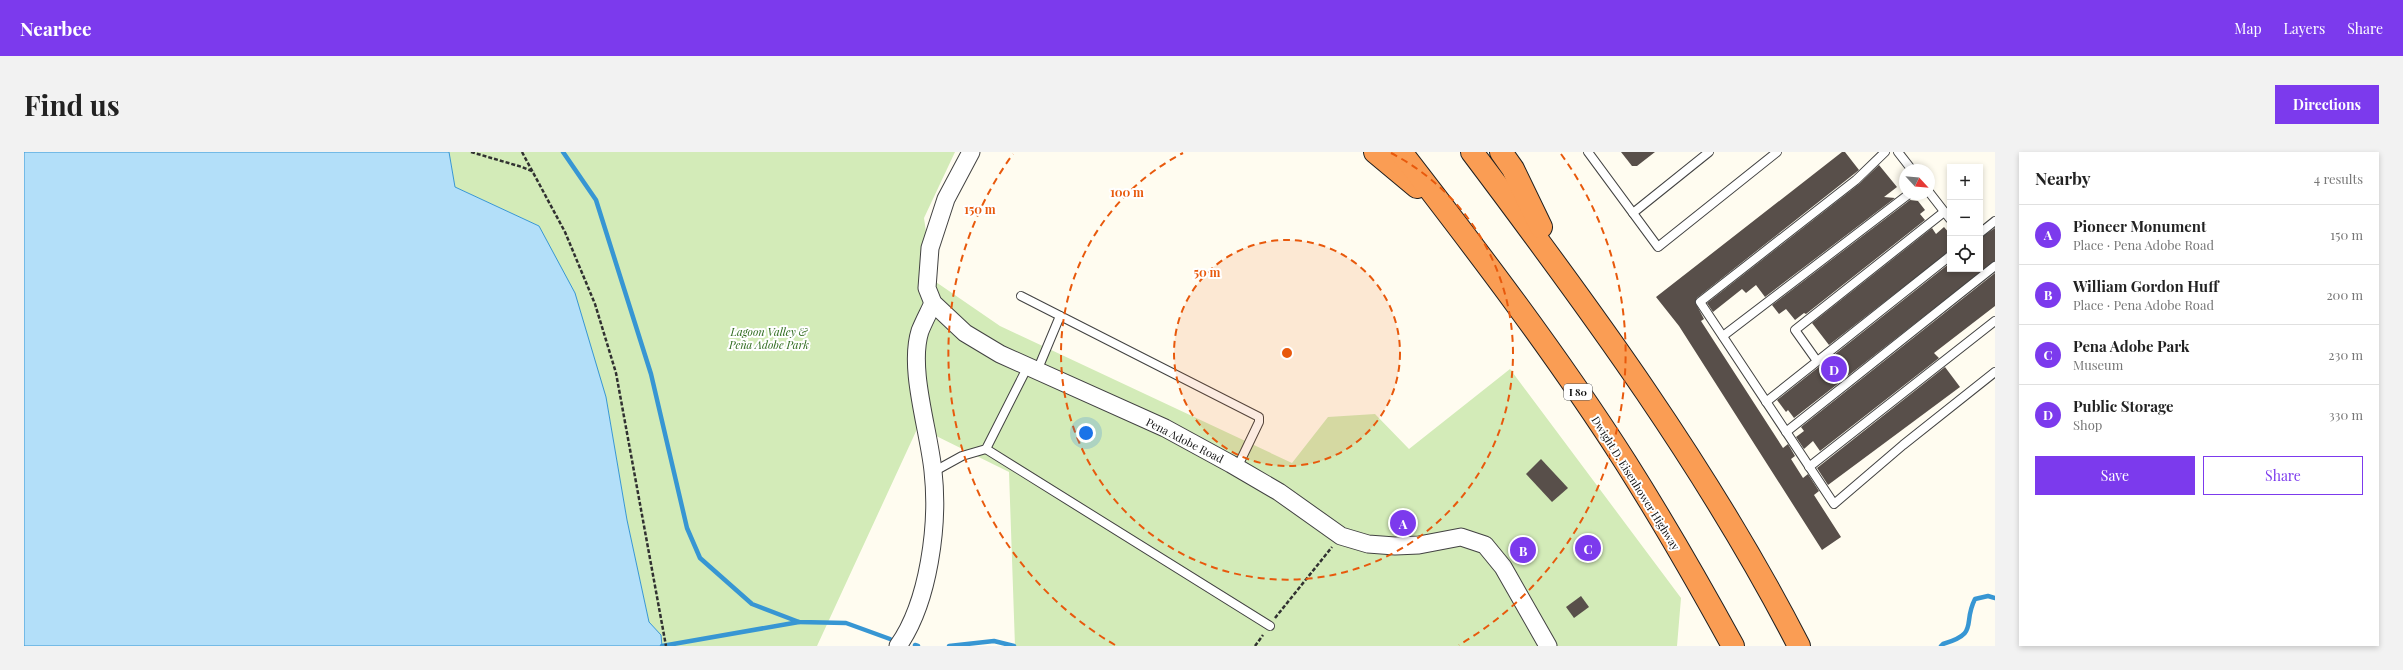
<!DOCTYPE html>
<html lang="en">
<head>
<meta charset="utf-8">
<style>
  body { margin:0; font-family:"Playfair Display",serif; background:#f2f2f2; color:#222 }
  .controls { position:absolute; right:12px; top:12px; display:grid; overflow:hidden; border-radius:0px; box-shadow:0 2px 6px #0003 }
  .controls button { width:36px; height:36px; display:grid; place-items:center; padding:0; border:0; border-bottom:1px solid #e0e0e0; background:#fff; color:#222; font:20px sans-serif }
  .compass { position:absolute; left:1875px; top:12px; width:36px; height:36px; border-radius:50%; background:#fff; box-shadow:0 2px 6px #0003; rotate:116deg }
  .you { position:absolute; left:1062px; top:281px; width:14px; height:14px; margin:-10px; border:3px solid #fff; border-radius:50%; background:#1a73e8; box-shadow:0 0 0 6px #1a73e833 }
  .badge { display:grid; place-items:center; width:26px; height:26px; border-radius:50%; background:#7c3aed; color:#fff; font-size:13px; font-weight:700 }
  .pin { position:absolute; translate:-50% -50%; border:2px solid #fff; box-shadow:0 1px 4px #0006 }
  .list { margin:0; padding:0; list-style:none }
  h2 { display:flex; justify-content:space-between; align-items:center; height:52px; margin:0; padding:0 16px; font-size:17px }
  h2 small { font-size:13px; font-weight:400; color:#767676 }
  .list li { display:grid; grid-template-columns:26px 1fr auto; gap:12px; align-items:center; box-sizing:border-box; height:60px; padding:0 16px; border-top:1px solid #e0e0e0 }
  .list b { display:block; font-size:15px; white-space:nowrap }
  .list p { margin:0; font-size:13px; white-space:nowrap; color:#767676 }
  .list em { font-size:13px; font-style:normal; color:#767676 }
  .actions { display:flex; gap:8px; padding:12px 16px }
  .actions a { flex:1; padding:9px 0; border:1px solid #7c3aed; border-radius:0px; text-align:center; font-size:14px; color:#7c3aed }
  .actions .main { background:#7c3aed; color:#fff }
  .icon { flex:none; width:22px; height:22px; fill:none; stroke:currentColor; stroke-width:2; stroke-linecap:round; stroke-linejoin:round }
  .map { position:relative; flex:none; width:1971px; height:494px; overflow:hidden; border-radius:0px }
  header { display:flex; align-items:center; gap:24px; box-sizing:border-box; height:56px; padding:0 20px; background:#7c3aed; color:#fff }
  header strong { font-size:19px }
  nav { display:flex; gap:22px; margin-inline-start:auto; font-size:14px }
  .intro { display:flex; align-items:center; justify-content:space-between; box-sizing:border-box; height:96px; padding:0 24px }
  h1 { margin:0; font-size:28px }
  .button { padding:10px 18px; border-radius:0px; background:#7c3aed; color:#fff; font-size:14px; font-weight:700 }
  main { display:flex; gap:24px; padding:0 24px }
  aside { flex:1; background:#fff; border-radius:0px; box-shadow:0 2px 6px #0003 }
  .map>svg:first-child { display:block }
  .green { fill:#d3ebb8 }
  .water { fill:#b3dff9; stroke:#3796d3 }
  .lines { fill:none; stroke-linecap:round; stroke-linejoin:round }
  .stream { stroke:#3796d3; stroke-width:4.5 }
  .building { fill:#584f4a }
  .service-casing { stroke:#424242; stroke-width:10 }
  .minor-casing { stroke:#424242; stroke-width:19 }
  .motorway-casing { stroke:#202020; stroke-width:24 }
  .path { stroke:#313131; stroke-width:2.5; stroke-dasharray:4 2; stroke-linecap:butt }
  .service { stroke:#fff; stroke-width:8 }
  .minor { stroke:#fff; stroke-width:17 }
  .motorway { stroke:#fa9d54; stroke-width:22 }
  .ring { fill:none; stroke:#e8590c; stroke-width:2; stroke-dasharray:7 5 }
  .labels { text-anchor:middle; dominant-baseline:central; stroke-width:4; stroke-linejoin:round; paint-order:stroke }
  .shield { fill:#fff; stroke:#575757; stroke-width:1 }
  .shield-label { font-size:10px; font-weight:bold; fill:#0f0f0f }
  .park-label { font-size:11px; font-style:italic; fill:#2d691c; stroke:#fff }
  .street-label { font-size:11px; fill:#0f0f0f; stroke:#fff }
  .centre { fill:#e8590c; stroke:#fff; stroke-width:2 }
  .ring-label { font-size:12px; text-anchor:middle; font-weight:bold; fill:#e8590c; stroke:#fff; stroke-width:4; stroke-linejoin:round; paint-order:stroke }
</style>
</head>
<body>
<header>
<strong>Nearbee</strong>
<nav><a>Map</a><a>Layers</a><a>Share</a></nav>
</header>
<div class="intro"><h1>Find us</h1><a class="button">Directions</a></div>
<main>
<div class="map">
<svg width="1971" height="494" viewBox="0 0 1971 494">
  <rect width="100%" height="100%" fill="#fffcf0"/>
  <path class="green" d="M425,0H931L900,66L909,128L976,174L1268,311L1304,265L1351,262L1385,297L1486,217L1657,446L1653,494H991L985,320L894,275L793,494H638L637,483L625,470L603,368L582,245L515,74L431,35Z"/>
  <path class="water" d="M0,0H425L431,35L515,74L551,141L582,245L603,368L625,470L637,483L638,494H0Z"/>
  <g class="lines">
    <g class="stream">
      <path d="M539,0L572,48L627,222L663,376L676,406L728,452L775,470L822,471L866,487"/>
      <path d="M891,493L894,494"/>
      <path d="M638,494L775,470"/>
      <path d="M925,494L970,489L990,494"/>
      <path d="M1917,494L1919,492C1956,481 1938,472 1951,447L1964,444L1971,446"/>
    </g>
  </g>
  <g class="building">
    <path d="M1597,0H1631L1613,14H1608Z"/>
    <path d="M1818,0H1821L1835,18L1673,146L1671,150L1680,167L1677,169L1759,296L1764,292L1771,304L1767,307L1779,326L1784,322L1795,339L1790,343L1817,385L1798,398L1655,174L1632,145Z"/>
    <path d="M1855,13L1873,35L1860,45L1871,46L1741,145L1732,133L1722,141L1718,137L1689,160L1683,151L1835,32Z"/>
    <path d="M1886,48L1894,49L1901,58L1896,62L1901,68L1782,162L1780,161L1771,168L1762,157L1755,162L1748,153Z"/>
    <path d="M1920,75L1926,82V99L1805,193L1788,171L1908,76L1912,82Z"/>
    <path d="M1971,76V109L1770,266L1764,258L1762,260L1753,248L1926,111V117H1956V86Z"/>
    <path d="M1971,121V154L1910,201L1915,206L1796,299L1789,289L1780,297L1772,285L1780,279L1777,275Z"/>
    <path d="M1921,215L1936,235L1804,333L1793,316Z"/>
    <path d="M1517,307L1544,336L1528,350L1502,322Z"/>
    <path d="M1565,386L1578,400L1570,408L1557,395Z"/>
    <path d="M1557,444L1565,455L1550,466L1542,455Z"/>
  </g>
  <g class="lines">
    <g class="service-casing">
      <g id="service">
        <path d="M1564,0L1634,95L1753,0"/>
        <path d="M1861,0L1832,28L1676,150L1810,352L1879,293L1971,220"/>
        <path d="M1874,0L1888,18"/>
        <path d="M1905,40L1926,67"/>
        <path d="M1609,61L1685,0"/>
        <path d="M1956,81L1971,69"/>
        <path d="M997,144L1235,265V270L1213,316"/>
        <path d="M1699,184L1885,42"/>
        <path d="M1793,209L1771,178L1920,60"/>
        <path d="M1013,219L1036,164"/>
        <path d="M1742,250L1926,104"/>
        <path d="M1762,280L1971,114"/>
        <path d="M962,297L1246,474"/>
        <path d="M1785,315L1971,169"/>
        <path d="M909,320L938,304L962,297L1004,214"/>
      </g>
    </g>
    <g class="minor-casing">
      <g id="minor">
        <path d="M947,0L922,47L906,96L903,136L909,151L941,181L976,202L1141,276L1207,312L1255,340L1317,384L1344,392L1371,394L1395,393L1437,385L1461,393L1479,415L1524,494"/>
        <path d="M874,494C905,450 915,372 909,319C905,278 884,217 896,179C900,169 905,160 909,151"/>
      </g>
    </g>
    <g class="motorway-casing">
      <g id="motorway">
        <path d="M1351,0L1393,35"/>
        <path d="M1377,0C1455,101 1533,203 1602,311C1640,371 1675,432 1709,494"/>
        <path d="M1448,0C1567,158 1684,317 1775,494"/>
        <path d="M1477,0L1489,17L1517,75"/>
      </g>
    </g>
    <g class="path">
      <path d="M447,0L498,15L510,20"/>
      <path d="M498,0L541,80L571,152L592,221L642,494"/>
      <path d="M1251,466L1308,395"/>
      <path d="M1231,494L1239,483"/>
    </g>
    <use href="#service" class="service"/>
    <use href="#minor" class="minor"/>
    <use href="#motorway" class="motorway"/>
  </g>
  <circle cx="1263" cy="201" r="113" fill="#e8590c" fill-opacity=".12"/>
  <g class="ring">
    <circle cx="1263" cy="201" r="113"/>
    <path d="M1367 1A226 226 0 1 1 1159 1"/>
    <path d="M1091 493A339 339 0 0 1 989 2M1537 2A339 339 0 0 1 1435 493"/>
  </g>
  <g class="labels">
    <rect class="shield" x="1540" y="232" width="28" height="16" rx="3"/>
    <g class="shield-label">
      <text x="1554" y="240">I 80</text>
    </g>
    <g class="park-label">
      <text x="745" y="179">Lagoon Valley &amp;<tspan x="745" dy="13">Peña Adobe Park</tspan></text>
    </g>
    <g class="street-label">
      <text transform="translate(1161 288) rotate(27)">Pena Adobe Road</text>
      <text transform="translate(1612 331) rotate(58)">Dwight D. Eisenhower Highway</text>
    </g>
  </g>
  <circle cx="1263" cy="201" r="6" class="centre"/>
  <g class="ring-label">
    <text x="1103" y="45">100 m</text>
    <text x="956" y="62">150 m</text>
    <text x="1183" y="125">50 m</text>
  </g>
</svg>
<div class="controls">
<button>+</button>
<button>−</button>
<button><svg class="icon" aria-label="locate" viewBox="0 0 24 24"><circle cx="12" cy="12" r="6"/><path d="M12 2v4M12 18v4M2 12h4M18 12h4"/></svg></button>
</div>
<svg class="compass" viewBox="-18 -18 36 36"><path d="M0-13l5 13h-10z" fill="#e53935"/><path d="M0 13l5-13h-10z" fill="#767676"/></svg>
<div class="you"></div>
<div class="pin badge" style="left:1379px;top:371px">A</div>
<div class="pin badge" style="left:1499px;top:398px">B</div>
<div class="pin badge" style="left:1564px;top:396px">C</div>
<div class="pin badge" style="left:1810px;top:217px">D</div>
</div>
<aside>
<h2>Nearby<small>4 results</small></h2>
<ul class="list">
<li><span class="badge">A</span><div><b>Pioneer Monument</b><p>Place · Pena Adobe Road</p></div><em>150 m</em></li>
<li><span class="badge">B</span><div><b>William Gordon Huff</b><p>Place · Pena Adobe Road</p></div><em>200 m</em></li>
<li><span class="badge">C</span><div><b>Pena Adobe Park</b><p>Museum</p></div><em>230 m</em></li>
<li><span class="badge">D</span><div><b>Public Storage</b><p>Shop</p></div><em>330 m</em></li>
</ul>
<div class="actions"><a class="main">Save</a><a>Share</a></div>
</aside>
</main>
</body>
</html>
